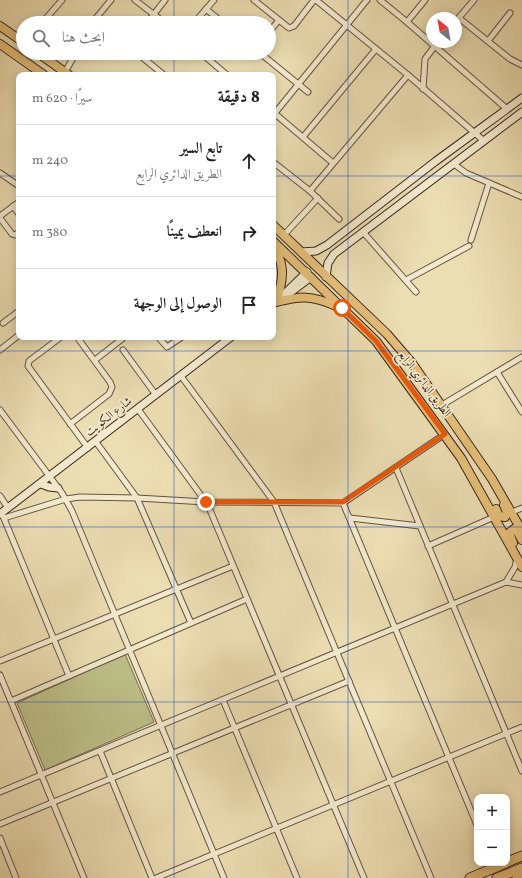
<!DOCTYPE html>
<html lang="ar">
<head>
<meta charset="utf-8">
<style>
  body { margin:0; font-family:Vollkorn,Amiri,serif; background:#f2f2f2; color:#202124; direction:rtl }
  .controls { position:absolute; right:12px; bottom:12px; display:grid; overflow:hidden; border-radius:8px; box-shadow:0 2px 10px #0003 }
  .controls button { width:36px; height:36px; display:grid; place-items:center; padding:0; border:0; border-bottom:1px solid #e0e0e0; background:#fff; color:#202124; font:20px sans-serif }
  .compass { position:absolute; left:426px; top:12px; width:36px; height:36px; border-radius:50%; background:#fff; box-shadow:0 2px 10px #0003; rotate:329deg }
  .stop { position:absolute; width:12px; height:12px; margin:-9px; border:3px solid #ea580c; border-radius:50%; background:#fff }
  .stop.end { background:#ea580c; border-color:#fff; box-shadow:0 1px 4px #0008 }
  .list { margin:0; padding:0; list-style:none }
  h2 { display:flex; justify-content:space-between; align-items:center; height:52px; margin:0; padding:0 16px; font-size:17px }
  h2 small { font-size:13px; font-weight:400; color:#757577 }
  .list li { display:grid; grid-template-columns:26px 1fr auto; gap:12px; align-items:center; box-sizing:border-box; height:72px; padding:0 16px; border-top:1px solid #e0e0e0 }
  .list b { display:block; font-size:15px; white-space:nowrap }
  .list p { margin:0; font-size:13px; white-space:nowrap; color:#757577 }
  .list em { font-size:13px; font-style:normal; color:#757577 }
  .icon { flex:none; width:22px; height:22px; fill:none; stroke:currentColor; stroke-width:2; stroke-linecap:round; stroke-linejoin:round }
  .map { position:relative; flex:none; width:522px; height:878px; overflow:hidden; direction:ltr }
  .search { position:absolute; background:#fff; box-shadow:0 2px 10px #0003; left:16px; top:16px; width:260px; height:44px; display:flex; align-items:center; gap:10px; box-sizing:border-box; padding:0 14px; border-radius:22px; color:#757577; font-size:15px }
  .panel { position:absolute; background:#fff; box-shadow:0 2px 10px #0003; left:16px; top:72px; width:260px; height:268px; border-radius:8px; direction:rtl }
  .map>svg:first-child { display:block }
  .green { fill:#bdc089; stroke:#7a7253 }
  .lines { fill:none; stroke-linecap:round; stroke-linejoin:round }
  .street-casing { stroke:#655342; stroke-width:7 }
  .secondary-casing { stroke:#38251d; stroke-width:9 }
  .primary-casing { stroke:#38251d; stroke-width:10 }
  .highway-casing { stroke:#38251d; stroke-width:11 }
  .street { stroke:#f3eace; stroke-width:5 }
  .secondary { stroke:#f3eace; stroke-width:7 }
  .primary { stroke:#e6bf7a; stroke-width:8 }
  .highway { stroke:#e6bf7a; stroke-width:9 }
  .route { stroke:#ea580c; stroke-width:5 }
  .grid { fill:none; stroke:#1d4ed8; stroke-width:1; stroke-opacity:0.55 }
  .labels { text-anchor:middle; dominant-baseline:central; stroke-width:3.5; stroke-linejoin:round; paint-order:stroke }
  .street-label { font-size:12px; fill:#38251d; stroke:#f3eace }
</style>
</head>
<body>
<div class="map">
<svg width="522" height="878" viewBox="0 0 522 878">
  <rect width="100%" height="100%" fill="#ecdeb3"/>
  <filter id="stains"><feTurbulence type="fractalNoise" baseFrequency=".005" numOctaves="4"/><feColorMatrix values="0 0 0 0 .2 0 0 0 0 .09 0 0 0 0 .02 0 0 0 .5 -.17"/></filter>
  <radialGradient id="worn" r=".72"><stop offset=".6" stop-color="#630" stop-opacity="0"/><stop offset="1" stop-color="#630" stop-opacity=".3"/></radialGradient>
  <path class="green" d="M125,654L154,722L45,770L17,703Z"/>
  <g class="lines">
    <g class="street-casing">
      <g id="street">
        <path d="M135,0L165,23"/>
        <path d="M254,0L289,28L294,26L314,0"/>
        <path d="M316,0L408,75L484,141"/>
        <path d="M380,0L407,22L507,109"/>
        <path d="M206,9L223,23"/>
        <path d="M459,18L510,59L522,65"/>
        <path d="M456,21L474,0"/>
        <path d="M407,22L425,0"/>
        <path d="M42,23L62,0"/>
        <path d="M92,23L111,0"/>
        <path d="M147,23L165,0"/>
        <path d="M194,23L214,0"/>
        <path d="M269,32L279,20"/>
        <path d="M488,41L510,13"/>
        <path d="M137,53L164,75"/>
        <path d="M201,53L227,75"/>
        <path d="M260,53L308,92"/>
        <path d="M65,72L76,53"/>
        <path d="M423,89L425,59L438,42"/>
        <path d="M273,112L333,163"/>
        <path d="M275,113L367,0"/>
        <path d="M303,137L376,49"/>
        <path d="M273,162L310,191L339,219"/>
        <path d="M454,164L466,173L522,197"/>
        <path d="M0,173L19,186"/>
        <path d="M310,191L408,75"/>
        <path d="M13,206L19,214"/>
        <path d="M0,216L19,202"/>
        <path d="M0,218L12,234L15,235L19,232"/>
        <path d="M363,232L416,292"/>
        <path d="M284,235L318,198"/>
        <path d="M471,240L489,183"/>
        <path d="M406,280L469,246"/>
        <path d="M3,323L19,311"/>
        <path d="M61,337L29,361L28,366L88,448"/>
        <path d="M158,337L167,347L182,337"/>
        <path d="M0,350L19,335"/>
        <path d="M123,350L156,395"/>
        <path d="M95,360L122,339L121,337"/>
        <path d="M497,372L522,412"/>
        <path d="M181,376L274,502L431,878"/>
        <path d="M442,405L522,357"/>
        <path d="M138,409L200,494L210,510L364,878"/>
        <path d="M0,410L62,493L72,511L224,878"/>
        <path d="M70,424L109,394L112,387L110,382L77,337"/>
        <path d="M96,442L137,498L191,623"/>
        <path d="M396,468L522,771"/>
        <path d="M0,496L8,508"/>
        <path d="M343,503L477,825"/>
        <path d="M512,512L522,508"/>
        <path d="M3,516L69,676"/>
        <path d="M4,518L66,499L80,497L137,498L206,502L343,503L445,434"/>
        <path d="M350,518L420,526"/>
        <path d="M428,546L494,517"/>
        <path d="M506,582L515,567L517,558"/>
        <path d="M0,661L233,566"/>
        <path d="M0,675L84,878"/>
        <path d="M223,700L297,878"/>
        <path d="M11,701L247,599"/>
        <path d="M100,751L152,878"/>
        <path d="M0,792L506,582L522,585"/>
        <path d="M0,824L349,681"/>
        <path d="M0,838L16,878"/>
        <path d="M156,878L522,727"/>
      </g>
    </g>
    <g class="secondary-casing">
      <g id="secondary">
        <path d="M301,252L316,251L327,245L436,161L522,98"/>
        <path d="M326,277L328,263L334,254L522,112"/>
        <path d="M283,298L311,277"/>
        <path d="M276,302L307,272"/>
        <path d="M41,484L49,487L58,488"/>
        <path d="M0,514L231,337"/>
      </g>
    </g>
    <g class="primary-casing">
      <g id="primary">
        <path d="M0,26L23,42"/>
        <path d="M0,44L44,75"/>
        <path d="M38,53L69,75"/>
        <path d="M273,225L387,334L412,363L492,479L522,531"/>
        <path d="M273,241L376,341L461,458L522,567"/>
        <path d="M273,245C286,265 283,281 276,302"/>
        <path d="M276,302C301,296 311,295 336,306"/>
        <path d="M496,509L499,516L505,517L507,512L504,505"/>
        <path d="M513,543L509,533L514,529L517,531L522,540"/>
      </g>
    </g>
    <g class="highway-casing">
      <g id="highway">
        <path d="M507,862L522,856"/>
        <path d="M470,878L506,863"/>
        <path d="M497,878L522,868"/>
        <path d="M517,878L522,876"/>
      </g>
    </g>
    <use href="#street" class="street"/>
    <use href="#secondary" class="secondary"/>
    <use href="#primary" class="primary"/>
    <use href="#highway" class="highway"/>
  </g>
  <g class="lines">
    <path class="route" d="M206,502H343L445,434L376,341L342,308"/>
  </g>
  <path class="grid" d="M174,0V23M348,0V878M174,53V75M0,176H19M273,176H522M174,337V878M0,351H522M0,527H522M0,702H522"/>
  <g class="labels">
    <g class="street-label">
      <text transform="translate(424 384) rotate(53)">الطريق الدائري الرابع</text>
      <text transform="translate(109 417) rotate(-38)">شارع الكويت</text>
    </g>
  </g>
  <rect width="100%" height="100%" filter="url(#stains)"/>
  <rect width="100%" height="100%" fill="url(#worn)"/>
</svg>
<div class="controls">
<button>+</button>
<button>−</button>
</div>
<svg class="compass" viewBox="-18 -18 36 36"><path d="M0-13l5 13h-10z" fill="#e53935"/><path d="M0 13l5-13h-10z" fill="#757577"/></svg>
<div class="stop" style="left:342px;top:308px"></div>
<div class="stop end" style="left:206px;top:502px"></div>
<div class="search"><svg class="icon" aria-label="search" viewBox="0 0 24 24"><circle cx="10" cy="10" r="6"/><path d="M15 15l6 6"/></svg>ابحث هنا</div>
<section class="panel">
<h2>8 دقيقة<small>سيرًا · 620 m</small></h2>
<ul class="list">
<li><svg class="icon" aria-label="ahead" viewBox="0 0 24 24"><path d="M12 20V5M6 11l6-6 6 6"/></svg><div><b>تابع السير</b><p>الطريق الدائري الرابع</p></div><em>240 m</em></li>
<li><svg class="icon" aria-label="right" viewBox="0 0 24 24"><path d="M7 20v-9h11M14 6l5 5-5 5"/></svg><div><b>انعطف يمينًا</b></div><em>380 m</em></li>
<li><svg class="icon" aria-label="arrive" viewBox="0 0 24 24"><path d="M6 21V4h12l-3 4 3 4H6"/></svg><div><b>الوصول إلى الوجهة</b></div></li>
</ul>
</section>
</div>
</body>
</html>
